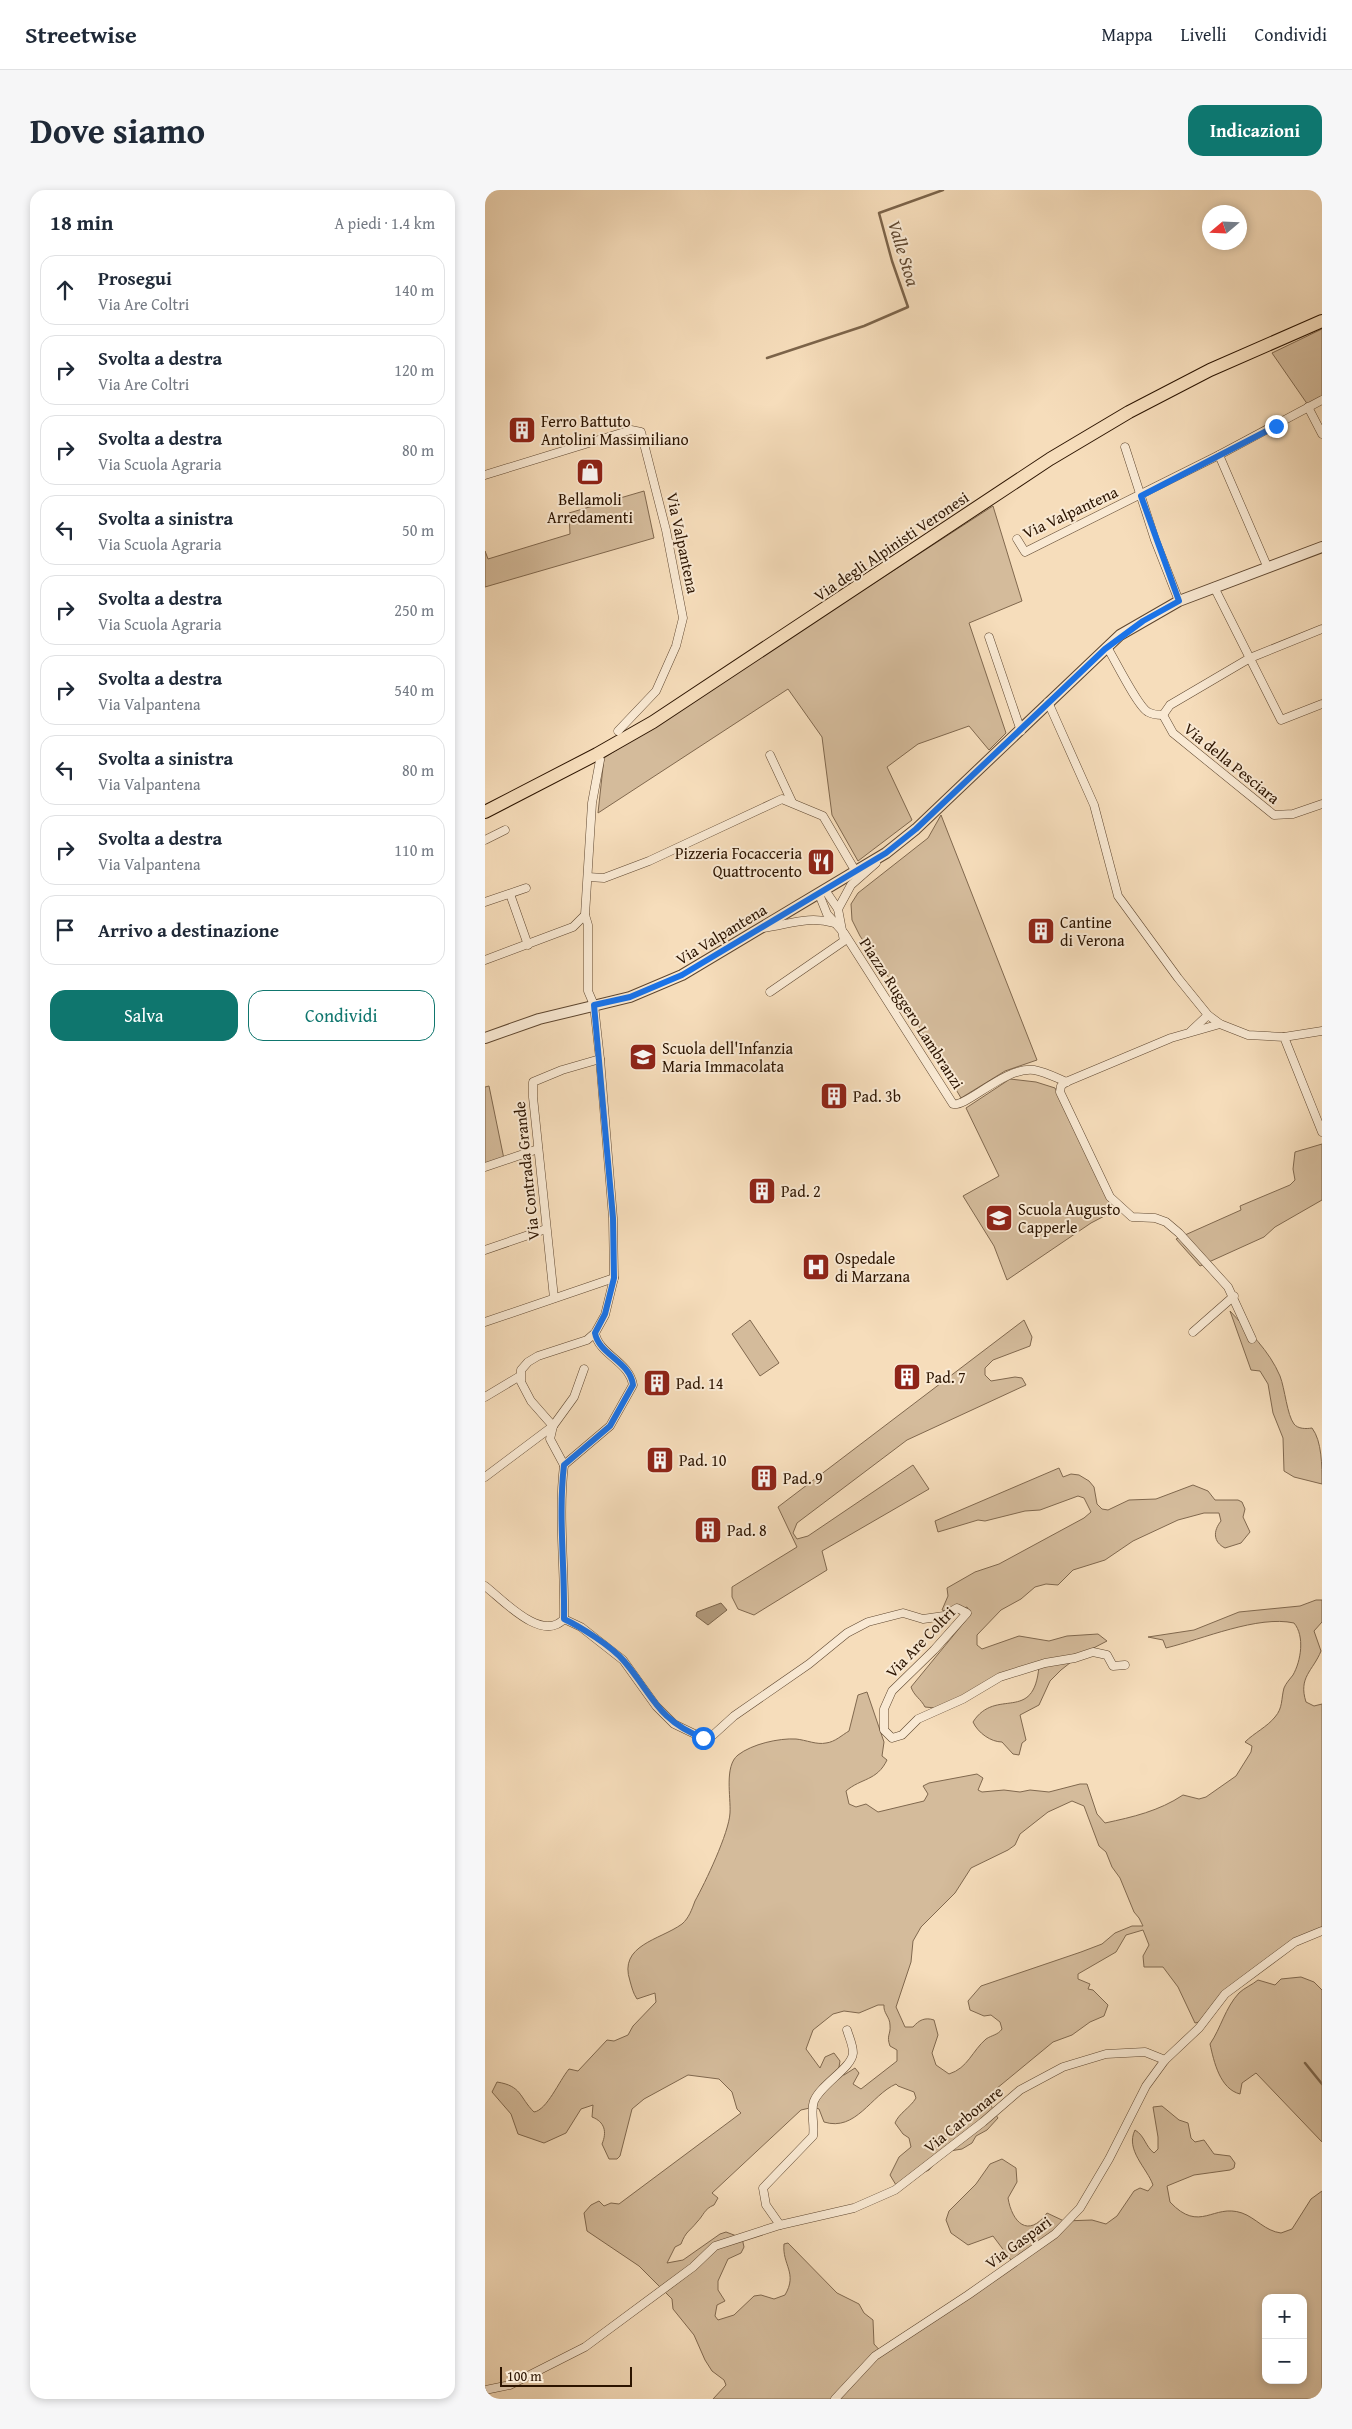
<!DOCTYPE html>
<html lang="it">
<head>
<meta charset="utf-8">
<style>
  body { margin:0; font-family:"Gentium Book Plus",serif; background:#f6f6f7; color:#1f2937 }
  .controls { position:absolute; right:15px; bottom:15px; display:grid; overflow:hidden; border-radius:10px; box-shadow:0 2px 8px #0003 }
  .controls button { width:45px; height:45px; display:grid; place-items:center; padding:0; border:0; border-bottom:1px solid #e0e1e3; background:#fff; color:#1f2937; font:25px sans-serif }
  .compass { position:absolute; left:717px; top:15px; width:45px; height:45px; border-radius:50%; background:#fff; box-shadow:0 2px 8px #0003; rotate:251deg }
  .scale { position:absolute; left:15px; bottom:12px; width:132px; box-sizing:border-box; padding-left:5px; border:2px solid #2c1400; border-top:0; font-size:14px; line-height:18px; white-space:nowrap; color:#2c1400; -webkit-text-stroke:4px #f9e9d3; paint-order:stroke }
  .stop { position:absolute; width:15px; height:15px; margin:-11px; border:4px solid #1a73e8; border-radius:50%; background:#fff }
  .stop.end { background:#1a73e8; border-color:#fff; box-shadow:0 1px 5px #0008 }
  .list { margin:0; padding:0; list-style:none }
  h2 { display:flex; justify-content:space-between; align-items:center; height:65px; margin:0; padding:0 20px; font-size:21px }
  h2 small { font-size:16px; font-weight:400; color:#747a83 }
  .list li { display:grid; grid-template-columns:32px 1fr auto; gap:15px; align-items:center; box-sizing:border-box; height:70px; margin:0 10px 10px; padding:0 10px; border:1px solid #e0e1e3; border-radius:15px }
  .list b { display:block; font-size:19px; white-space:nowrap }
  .list p { margin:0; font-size:16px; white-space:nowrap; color:#747a83 }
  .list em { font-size:16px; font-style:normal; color:#747a83 }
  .actions { display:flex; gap:10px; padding:15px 20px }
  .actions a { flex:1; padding:11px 0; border:1px solid #0f766e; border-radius:15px; text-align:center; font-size:18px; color:#0f766e }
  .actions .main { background:#0f766e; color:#fff }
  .icon { flex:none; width:28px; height:28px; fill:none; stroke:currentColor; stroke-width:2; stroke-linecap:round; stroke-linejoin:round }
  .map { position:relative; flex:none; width:837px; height:2209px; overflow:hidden; border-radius:15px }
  header { display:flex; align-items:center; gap:30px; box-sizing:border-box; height:70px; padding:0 25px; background:#fff; border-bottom:1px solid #e0e1e3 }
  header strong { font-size:24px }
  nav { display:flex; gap:28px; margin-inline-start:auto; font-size:18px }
  .intro { display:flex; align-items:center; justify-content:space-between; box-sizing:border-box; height:120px; padding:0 30px }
  h1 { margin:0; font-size:35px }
  .button { padding:12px 22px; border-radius:15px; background:#0f766e; color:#fff; font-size:18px; font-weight:700 }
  main { display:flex; gap:30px; padding:0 30px }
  aside { flex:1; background:#fff; border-radius:15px; box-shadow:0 2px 8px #0003 }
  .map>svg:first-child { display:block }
  .green { fill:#d4bb9b; stroke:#80684e; fill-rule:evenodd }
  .water { fill:#b1997b; stroke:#7c644a }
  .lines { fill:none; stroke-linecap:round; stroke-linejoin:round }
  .stream { stroke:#7c644a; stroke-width:2.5 }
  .minor-casing { stroke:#5e462f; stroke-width:9 }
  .tertiary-casing { stroke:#5e462f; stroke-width:12 }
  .trunk-casing { stroke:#2c1400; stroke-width:14 }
  .minor { stroke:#f9e9d3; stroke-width:8 }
  .tertiary { stroke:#f9e9d3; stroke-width:10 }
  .trunk { stroke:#f6ddbb; stroke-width:12 }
  .route { stroke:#1a73e8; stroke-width:6 }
  .labels { text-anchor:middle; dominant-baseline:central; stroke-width:4; stroke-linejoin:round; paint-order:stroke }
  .poi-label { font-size:16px; fill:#2c1400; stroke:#f9e9d3; text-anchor:start }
  .street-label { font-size:16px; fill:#2c1400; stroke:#f9e9d3 }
  .water-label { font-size:18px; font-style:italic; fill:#614931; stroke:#f9e9d3 }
</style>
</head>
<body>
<header>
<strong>Streetwise</strong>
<nav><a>Mappa</a><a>Livelli</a><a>Condividi</a></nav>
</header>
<div class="intro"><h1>Dove siamo</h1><a class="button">Indicazioni</a></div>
<main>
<aside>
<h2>18 min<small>A piedi · 1.4 km</small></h2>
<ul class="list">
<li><svg class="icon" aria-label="ahead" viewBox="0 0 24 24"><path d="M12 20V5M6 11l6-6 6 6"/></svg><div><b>Prosegui</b><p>Via Are Coltri</p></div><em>140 m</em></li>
<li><svg class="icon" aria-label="right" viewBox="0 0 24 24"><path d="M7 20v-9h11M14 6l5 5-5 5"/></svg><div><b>Svolta a destra</b><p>Via Are Coltri</p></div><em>120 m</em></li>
<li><svg class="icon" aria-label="right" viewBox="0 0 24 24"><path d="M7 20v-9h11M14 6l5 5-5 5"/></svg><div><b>Svolta a destra</b><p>Via Scuola Agraria</p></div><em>80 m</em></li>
<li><svg class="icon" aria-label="left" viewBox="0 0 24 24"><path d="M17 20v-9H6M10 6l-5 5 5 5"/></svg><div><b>Svolta a sinistra</b><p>Via Scuola Agraria</p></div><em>50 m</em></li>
<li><svg class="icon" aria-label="right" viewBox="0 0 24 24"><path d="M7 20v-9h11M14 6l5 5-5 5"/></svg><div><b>Svolta a destra</b><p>Via Scuola Agraria</p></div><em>250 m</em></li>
<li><svg class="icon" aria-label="right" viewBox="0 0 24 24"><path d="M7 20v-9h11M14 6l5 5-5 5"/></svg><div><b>Svolta a destra</b><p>Via Valpantena</p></div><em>540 m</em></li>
<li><svg class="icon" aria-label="left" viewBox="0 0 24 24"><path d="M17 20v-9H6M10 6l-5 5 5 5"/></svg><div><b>Svolta a sinistra</b><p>Via Valpantena</p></div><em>80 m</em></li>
<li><svg class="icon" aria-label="right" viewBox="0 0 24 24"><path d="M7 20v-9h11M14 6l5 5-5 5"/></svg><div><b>Svolta a destra</b><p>Via Valpantena</p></div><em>110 m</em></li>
<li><svg class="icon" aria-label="arrive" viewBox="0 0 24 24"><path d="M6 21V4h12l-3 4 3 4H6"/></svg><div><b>Arrivo a destinazione</b></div></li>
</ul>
<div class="actions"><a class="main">Salva</a><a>Condividi</a></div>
</aside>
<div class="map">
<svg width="837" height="2209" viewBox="0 0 837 2209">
  <rect width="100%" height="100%" fill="#f6ddbb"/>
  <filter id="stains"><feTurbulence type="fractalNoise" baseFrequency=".004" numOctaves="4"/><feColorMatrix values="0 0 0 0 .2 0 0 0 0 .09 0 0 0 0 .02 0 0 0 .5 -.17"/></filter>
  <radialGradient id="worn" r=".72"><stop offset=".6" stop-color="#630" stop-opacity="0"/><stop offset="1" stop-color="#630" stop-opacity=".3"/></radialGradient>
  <g class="green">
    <path d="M837,139V208L823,215L787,163Z"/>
    <path d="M159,301L169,348L0,397V361L3,369L85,344L84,323Z"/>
    <path d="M508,316L537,411L484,433L521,543L504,560L484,536L433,554L402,577L427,630L373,671L347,625L337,547L303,499L113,623L119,568Z"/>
    <path d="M456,625L552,870L520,881L476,908L413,801L375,746L367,730L366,714L373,703L443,648Z"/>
    <path d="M525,889L551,892L570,898L629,1021L606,1033L522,1090L509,1056L478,1006L514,986L481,918Z"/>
    <path d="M4,896L19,969L0,976V897Z"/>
    <path d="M837,954V1010L790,1037L779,1047L715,1076L691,1049L756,1020L755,1016L805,995L810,990L808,979L810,962Z"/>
    <path d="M745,1121C764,1142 784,1160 795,1186C800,1199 802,1225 809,1234C813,1239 821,1239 827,1238C837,1251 837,1276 837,1294L809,1287L799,1281L798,1248L788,1223L783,1194L775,1181L766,1180Z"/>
    <path d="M265,1130L294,1173L275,1186L247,1144Z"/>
    <path d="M539,1130L547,1147L545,1156L508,1170L500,1178V1185L506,1191L530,1187L537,1188L541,1195L422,1250L312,1333L308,1343L312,1349L323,1346L428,1275L444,1299L337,1361L342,1380L269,1425L253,1419L247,1407V1397L312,1357L293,1317Z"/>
    <path d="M574,1278L578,1287L586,1284L594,1285L604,1291L609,1297L612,1314L617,1319L623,1320L644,1310L671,1309L708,1295L723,1301L730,1310H753L757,1312L760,1319L758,1327L765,1342L756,1353L740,1358C728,1352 728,1341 736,1331L734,1323H719L693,1330L648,1351L620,1370L588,1380L573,1395L561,1394L550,1397L536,1409L516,1420L492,1445V1455L497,1459L534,1446L564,1451L582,1446L613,1444L622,1451L595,1465L576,1480L565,1491L554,1515L535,1525L541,1550L537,1553L534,1565L528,1564L517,1552C506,1552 493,1543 488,1532C511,1496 549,1535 554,1476L502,1491L486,1506L450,1518L440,1517C436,1509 429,1506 426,1497L486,1424L482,1417C474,1420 465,1424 457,1420L463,1406L462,1398L490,1382L514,1374L599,1328L606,1322L599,1308L593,1306L555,1320L540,1321L500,1331L493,1330L453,1342L450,1331Z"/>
    <path d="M831,1410H837V1432L829,1441L836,1461C828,1481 813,1487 821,1512L829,1516L837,1514V1745L814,1749L756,1790L719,1831L710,1833L693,1797L678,1777H659L658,1766L664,1755L658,1740L641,1745L631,1762L593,1784V1789L605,1794L603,1799L608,1800L623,1815L619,1826L605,1832L587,1845L568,1852L511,1899C503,1910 505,1917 513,1928L502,1940L491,1946L487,1953L477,1959L459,1962L444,1980L411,1995L405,1985L414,1967L426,1957L424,1948L418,1944L410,1933C414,1923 425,1918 431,1908L429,1902L413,1896L411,1894C386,1905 371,1942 339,1932L334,1919L329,1917L316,1920L227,2003L233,2008L229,2015C219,2019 219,2025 212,2032C204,2042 201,2041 196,2054L190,2057L182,2073L198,2070L235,2044L241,2042L257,2048L259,2057L256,2063L243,2069L233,2091V2100L240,2111L232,2115L230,2126L233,2130L249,2125L269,2106L276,2105L289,2109L300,2105C313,2083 297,2075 299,2054L303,2053L352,2103L374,2114L379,2123L388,2130L389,2154L398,2164L529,2074L508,2046L483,2055L466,2043L461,2030L464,2021L491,1994L505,1974L517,1969L531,1978L532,1992L523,2008C527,2032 543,2049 562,2023L579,2031L607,2030L621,2034L632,2026L649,2001L655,1998L663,2001L668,1995C662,1978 640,1960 650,1940C660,1946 660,1956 669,1963L673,1959V1947L668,1917L677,1916L694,1930L703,1933L706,1948L710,1952L719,1950L729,1964L745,1966L750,1973L749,1978L745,1980L709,1985L682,1996L685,2012C715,2044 728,2013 757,2023C771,2028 780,2041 796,2043L807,2039L826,2009L837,2001V2209H228L241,2195L239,2190L227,2181L220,2170L209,2145L188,2119L187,2109L154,2076L102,2041L99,2023L106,2015L114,2011L119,2016L126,2013L134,2014L256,1923L252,1919L247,1902L234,1889L203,1885L159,1909L147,1919L135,1966L132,1969H124L117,1954C122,1942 120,1932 107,1927L108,1915L96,1919L81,1943L59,1953L33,1944L26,1924L7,1902L12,1892C37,1896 34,1907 49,1922C62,1920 74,1891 84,1879L93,1881L122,1850L129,1851L143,1845L148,1836L171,1812L170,1803L152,1809C148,1803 147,1798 145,1791C133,1755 175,1750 197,1734C204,1728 207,1719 210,1711C220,1693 244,1643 245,1623C246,1607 239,1576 253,1565C267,1554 294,1548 311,1549C321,1550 332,1555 341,1553C350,1552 357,1545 364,1541L373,1505L382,1502L399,1552L397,1566L402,1570C392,1591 376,1588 361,1601L364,1614L371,1617L381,1614L393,1622L439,1611L443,1604L438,1596L444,1593L492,1584L498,1588L493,1600L497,1602L519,1600L535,1602L545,1600L564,1602L595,1594H602L612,1624L620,1633C648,1627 674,1621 698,1605L714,1609L721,1607L751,1586L766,1562L767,1556L760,1552C769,1543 782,1537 790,1527C798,1518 796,1509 799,1498C801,1493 805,1489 808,1485C816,1471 820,1446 809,1433C773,1425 718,1449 681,1458L678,1450L663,1447L709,1440L754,1422L815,1416ZM587,1611L599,1616L614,1656L621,1662L627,1677L635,1688L649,1722L654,1728L658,1736H647L630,1743L617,1754L596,1762L496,1796L483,1811L485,1820L499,1826L506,1825L515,1832L517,1839C513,1845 507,1845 501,1849C487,1861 483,1878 464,1884L451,1875L447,1863L453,1845L449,1830C440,1827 434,1830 428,1837H420L411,1817L426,1772L428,1751L436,1737L470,1703L486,1678L523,1660L530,1655L535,1644L563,1622ZM393,1815H399C398,1823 405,1827 405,1835C406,1845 401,1845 405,1856L412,1860V1871L376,1899L368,1894L374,1883L370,1878L359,1885L353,1883L355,1871L349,1863L340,1867L335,1878L321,1859L328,1840L348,1824L359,1821L374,1823ZM781,2108H818V2190H781Z"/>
    <path d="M816,1787L829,1792L837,1800V1952L771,1883L757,1893L755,1904C735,1899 729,1872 725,1854C736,1838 740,1818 754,1803C759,1798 767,1795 773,1790L790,1795L796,1789Z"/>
  </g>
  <path class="water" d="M236,1413L242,1420L223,1435L211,1426L212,1422Z"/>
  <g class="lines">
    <g class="stream">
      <path d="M282,168L379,136L423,117L407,71L394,23L458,0"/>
      <path d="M820,1873L837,1894"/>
    </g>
    <g class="minor-casing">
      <g id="minor">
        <path d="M823,217L837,244"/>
        <path d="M640,257L670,350L694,411"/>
        <path d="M0,285L146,240L156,242L181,340L198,428L191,456L171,501L133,541"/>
        <path d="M532,349L540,362L734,265"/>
        <path d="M782,376L734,265L837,210"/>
        <path d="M729,397L796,530L837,514"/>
        <path d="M504,447L536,541"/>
        <path d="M622,457C630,470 653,517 663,522C668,525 673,525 678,525"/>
        <path d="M563,512L609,615L633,706L693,788L723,825L735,834L763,845L799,847L837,942"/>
        <path d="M678,525L688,543L789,625L808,624L837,614"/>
        <path d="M678,525L685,515L765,468L837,439"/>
        <path d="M285,565L307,612"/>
        <path d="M0,650L20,640"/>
        <path d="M103,687L119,688L164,671L297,609L338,626L371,682"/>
        <path d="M25,704L43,755"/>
        <path d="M334,704L342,724L359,743L468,914C481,918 520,876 549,880C560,882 572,888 582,892"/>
        <path d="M0,712L41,698"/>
        <path d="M353,719L366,695L391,673"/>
        <path d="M277,738C303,735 323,725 349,733"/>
        <path d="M0,770L88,737L100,725"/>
        <path d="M285,802L359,751L353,719L340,700"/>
        <path d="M735,834L686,848L581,892L576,896L575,902L625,1007L647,1027L670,1028L681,1032L694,1043L743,1097L767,1149"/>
        <path d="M706,841L723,825"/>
        <path d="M799,847L837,841"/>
        <path d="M0,977L53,959"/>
        <path d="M0,1060L61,1039"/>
        <path d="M69,1108L48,907V892L77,880L115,869"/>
        <path d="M0,1132L129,1088"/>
        <path d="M708,1142L749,1106"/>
        <path d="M0,1207L35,1186"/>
        <path d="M68,1236L46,1211L36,1192V1180L43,1172L53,1166L102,1150L110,1143L120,1125L129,1088L128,1028L115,869L109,815L103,801V735L100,725L107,613L115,570"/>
        <path d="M68,1236L65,1249L79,1275"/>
        <path d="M79,1275L125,1236L148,1195C144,1171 114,1165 110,1143"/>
        <path d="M0,1287L68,1236L89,1207L99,1179"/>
        <path d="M0,1396C18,1410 57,1453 79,1429C80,1377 73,1326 79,1275"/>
        <path d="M79,1429L96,1437L138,1470L171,1516L189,1534L218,1548L227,1546L249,1526L324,1474L362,1443L383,1432L418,1423L438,1429L459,1426L472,1418L482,1423L449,1460L407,1501L399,1519V1540L407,1548L417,1545L433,1529L478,1509L515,1487L560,1473L590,1468L608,1462L622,1465L628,1476L640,1475"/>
        <path d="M295,2035L281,2015L278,1998L328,1946C330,1934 325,1922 329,1911C336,1894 367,1878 368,1863C368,1855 364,1847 362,1840"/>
        <path d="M0,2200L25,2195L100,2157L208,2077L230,2056L295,2035L369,2018L410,2000L498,1932L535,1900L578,1877L621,1864L660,1862L680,1870"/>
        <path d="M350,2209L390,2166L483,2105L570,2044L595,2018L624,1969L661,1896L680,1870L714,1838L740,1804L810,1752L837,1741"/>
      </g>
    </g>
    <g class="tertiary-casing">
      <path id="tertiary" d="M0,848L54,829L145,807L197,785L401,663L431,639L635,445L694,411L837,357"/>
    </g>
    <g class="trunk-casing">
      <path id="trunk" d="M0,622L112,564L168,532L565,269L644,222L725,180L837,131"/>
    </g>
    <use href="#minor" class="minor"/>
    <use href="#tertiary" class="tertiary"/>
    <use href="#trunk" class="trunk"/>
  </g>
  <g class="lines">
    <path class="route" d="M218,1548C172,1530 168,1505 139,1471C126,1456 96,1437 79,1429C80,1377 73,1326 79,1275L125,1236L148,1195C145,1171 114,1165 110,1143L120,1124L129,1088L128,1028L109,815L145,807L197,785L401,663L431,639L620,459L658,431L694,411L656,306L791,236"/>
  </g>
  <defs>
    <g id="building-square" transform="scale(1.4375)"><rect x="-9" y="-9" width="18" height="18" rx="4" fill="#8f2418" stroke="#f9e9d3"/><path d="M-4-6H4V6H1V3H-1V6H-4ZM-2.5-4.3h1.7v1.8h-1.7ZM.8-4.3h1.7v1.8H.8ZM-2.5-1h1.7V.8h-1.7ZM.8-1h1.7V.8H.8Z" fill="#fff"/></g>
    <g id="shop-square" transform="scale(1.4375)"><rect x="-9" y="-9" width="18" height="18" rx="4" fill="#8f2418" stroke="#f9e9d3"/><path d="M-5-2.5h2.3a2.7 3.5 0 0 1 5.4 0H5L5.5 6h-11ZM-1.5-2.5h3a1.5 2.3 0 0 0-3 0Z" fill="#fff"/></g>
    <g id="restaurant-square" transform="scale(1.4375)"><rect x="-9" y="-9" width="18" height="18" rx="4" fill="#8f2418" stroke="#f9e9d3"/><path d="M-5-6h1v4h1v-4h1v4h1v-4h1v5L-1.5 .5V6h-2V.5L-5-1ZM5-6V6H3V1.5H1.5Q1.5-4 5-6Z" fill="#fff"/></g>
    <g id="school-square" transform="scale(1.4375)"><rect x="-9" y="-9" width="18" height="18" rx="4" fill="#8f2418" stroke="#f9e9d3"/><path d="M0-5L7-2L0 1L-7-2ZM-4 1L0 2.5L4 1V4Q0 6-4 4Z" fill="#fff"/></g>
    <g id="hospital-square" transform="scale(1.4375)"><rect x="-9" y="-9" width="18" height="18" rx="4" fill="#8f2418" stroke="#f9e9d3"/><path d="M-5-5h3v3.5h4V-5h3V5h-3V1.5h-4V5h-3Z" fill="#fff"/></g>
  </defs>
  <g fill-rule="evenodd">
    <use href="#building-square" x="37" y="240"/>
    <use href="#shop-square" x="105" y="282"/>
    <use href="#restaurant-square" x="336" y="672"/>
    <use href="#building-square" x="556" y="741"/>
    <use href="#school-square" x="158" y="867"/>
    <use href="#building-square" x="349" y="906"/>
    <use href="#building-square" x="277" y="1001"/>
    <use href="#school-square" x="514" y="1028"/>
    <use href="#hospital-square" x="331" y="1077"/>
    <use href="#building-square" x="422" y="1187"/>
    <use href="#building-square" x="172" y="1193"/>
    <use href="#building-square" x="175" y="1270"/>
    <use href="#building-square" x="279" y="1288"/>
    <use href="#building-square" x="223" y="1340"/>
  </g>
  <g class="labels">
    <g class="poi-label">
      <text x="56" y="231">Ferro Battuto<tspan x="56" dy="18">Antolini Massimiliano</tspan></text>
      <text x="105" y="309" text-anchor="middle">Bellamoli<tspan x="105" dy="18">Arredamenti</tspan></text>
      <text x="317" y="663" text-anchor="end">Pizzeria Focacceria<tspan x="317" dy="18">Quattrocento</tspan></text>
      <text x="575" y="732">Cantine<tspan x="575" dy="18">di Verona</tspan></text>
      <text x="177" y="858">Scuola dell'Infanzia<tspan x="177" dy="18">Maria Immacolata</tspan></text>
      <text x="368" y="906">Pad. 3b</text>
      <text x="296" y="1001">Pad. 2</text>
      <text x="533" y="1019">Scuola Augusto<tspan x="533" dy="18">Capperle</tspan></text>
      <text x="350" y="1068">Ospedale<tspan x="350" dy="18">di Marzana</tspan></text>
      <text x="441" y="1187">Pad. 7</text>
      <text x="191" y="1193">Pad. 14</text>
      <text x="194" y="1270">Pad. 10</text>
      <text x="298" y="1288">Pad. 9</text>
      <text x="242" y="1340">Pad. 8</text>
    </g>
    <g class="street-label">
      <text transform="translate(585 322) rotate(-25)">Via Valpantena</text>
      <text transform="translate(198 353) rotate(78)">Via Valpantena</text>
      <text transform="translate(406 356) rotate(-34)">Via degli Alpinisti Veronesi</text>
      <text transform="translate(747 573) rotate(39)">Via della Pesciara</text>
      <text transform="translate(236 744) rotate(-31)">Via Valpantena</text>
      <text transform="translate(427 823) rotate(57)">Piazza Ruggero Lambranzi</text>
      <text transform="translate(41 981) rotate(-96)">Via Contrada Grande</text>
      <text transform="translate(435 1452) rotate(-46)">Via Are Coltri</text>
      <text transform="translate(478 1929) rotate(-39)">Via Carbonare</text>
      <text transform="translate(533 2052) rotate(-36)">Via Gaspari</text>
    </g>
    <g class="water-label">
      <text transform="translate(419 63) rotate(73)">Valle Stoa</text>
    </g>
  </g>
  <rect width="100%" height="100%" filter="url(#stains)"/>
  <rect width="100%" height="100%" fill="url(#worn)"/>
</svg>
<div class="controls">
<button>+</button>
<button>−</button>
</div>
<svg class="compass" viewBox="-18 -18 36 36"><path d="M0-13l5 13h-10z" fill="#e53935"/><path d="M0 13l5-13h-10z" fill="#747a83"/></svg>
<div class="scale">100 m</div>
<div class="stop" style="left:218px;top:1548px"></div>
<div class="stop end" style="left:791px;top:236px"></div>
</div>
</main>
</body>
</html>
